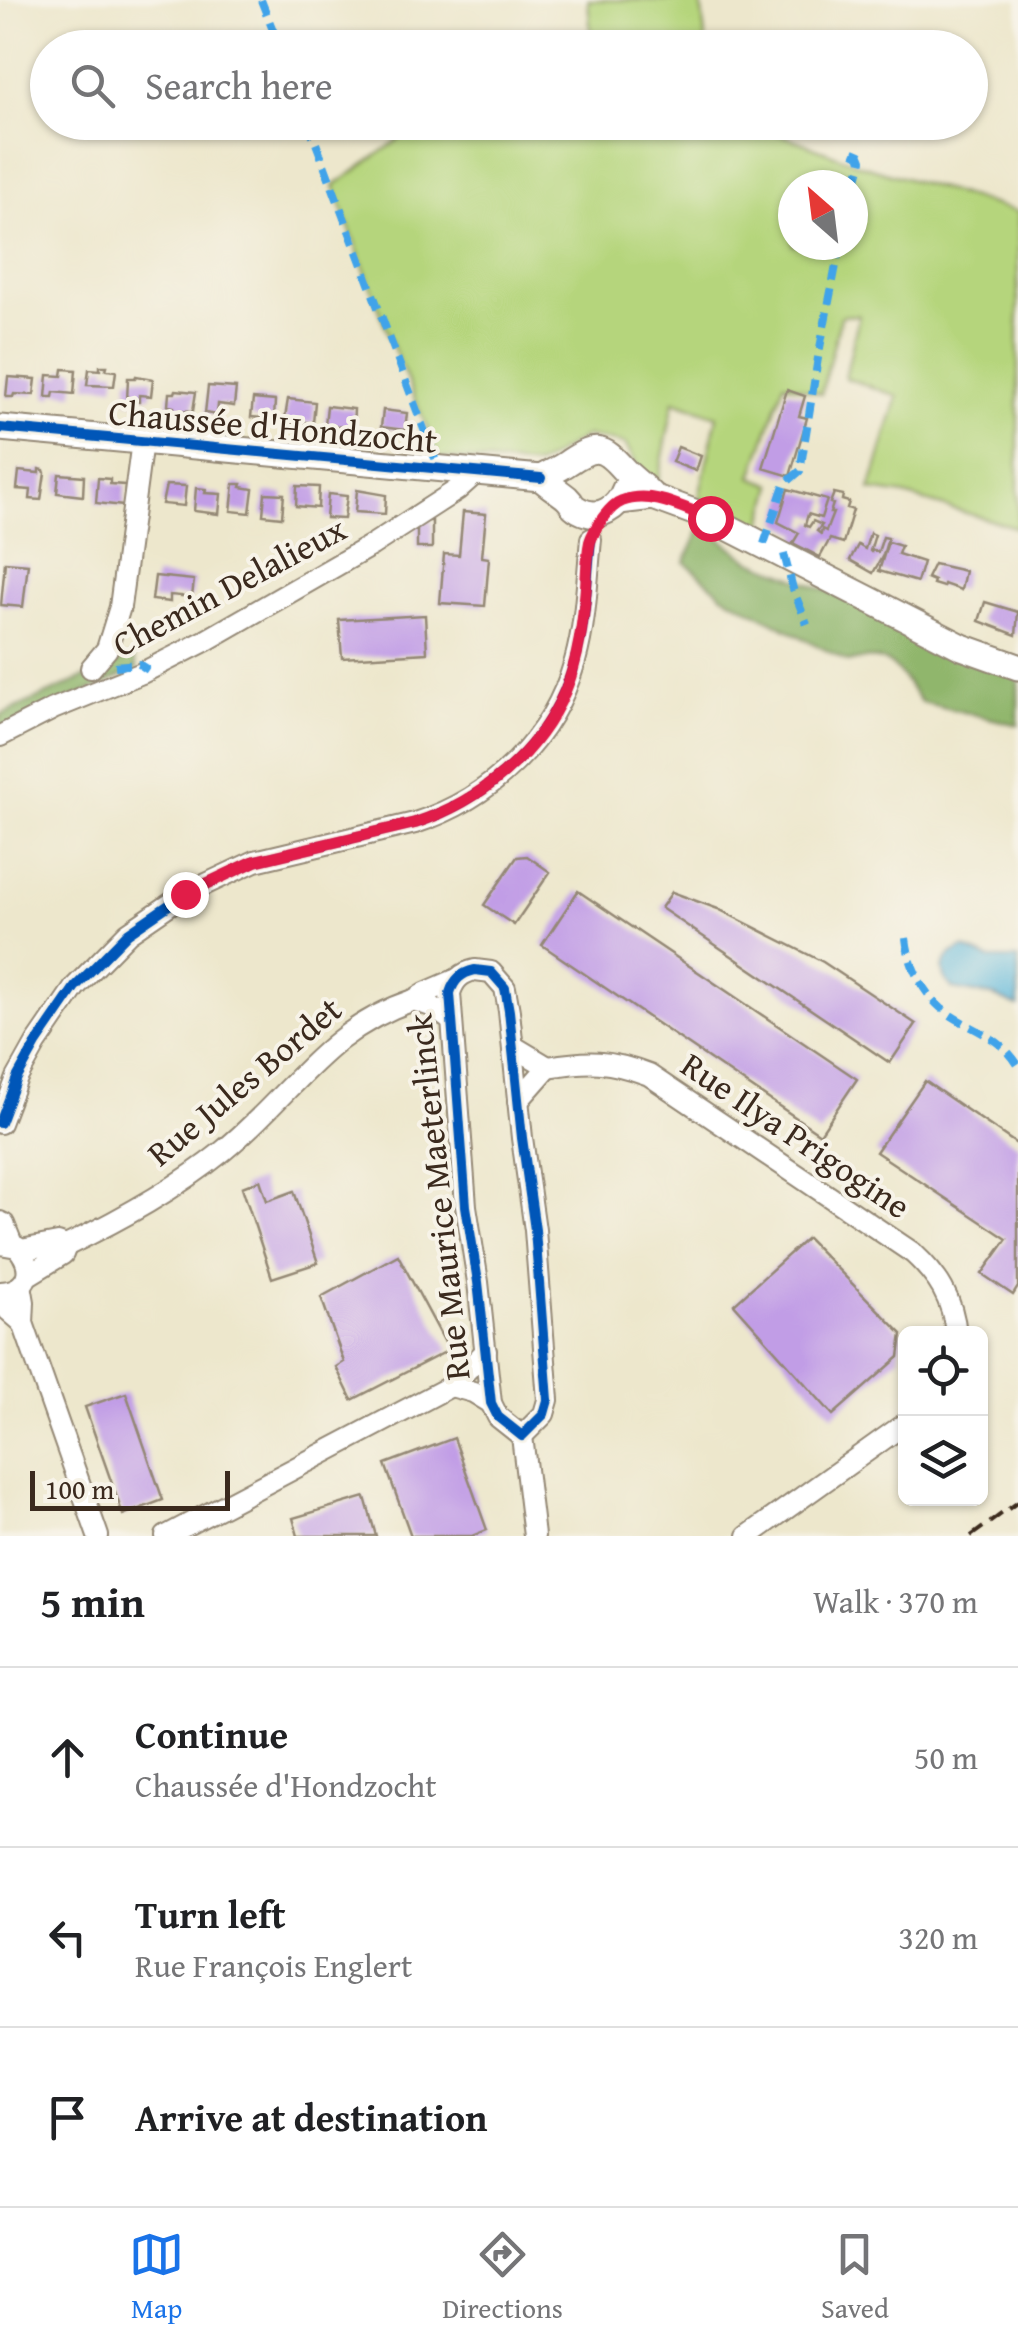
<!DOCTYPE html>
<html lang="en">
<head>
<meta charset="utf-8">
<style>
  body { margin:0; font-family:"Gentium Book Plus",serif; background:#f6f6f6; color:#202124 }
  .controls { position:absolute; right:30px; bottom:30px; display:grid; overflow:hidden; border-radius:15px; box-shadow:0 2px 8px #0004 }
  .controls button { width:90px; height:90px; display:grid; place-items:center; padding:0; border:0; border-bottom:2px solid #e0e0e0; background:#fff; color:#202124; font:50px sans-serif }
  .compass { position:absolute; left:778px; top:170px; width:90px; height:90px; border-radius:50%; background:#fff; box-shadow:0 2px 8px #0004; rotate:332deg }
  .scale { position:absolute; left:30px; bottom:25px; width:200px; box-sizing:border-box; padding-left:10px; border:5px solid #3b2a1e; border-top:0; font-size:28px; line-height:35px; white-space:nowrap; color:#3b2a1e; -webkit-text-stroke:8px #f7f3e8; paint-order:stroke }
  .stop { position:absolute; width:30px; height:30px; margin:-22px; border:8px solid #e11d48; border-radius:50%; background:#fff }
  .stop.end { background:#e11d48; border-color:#fff; box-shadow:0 2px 10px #0008 }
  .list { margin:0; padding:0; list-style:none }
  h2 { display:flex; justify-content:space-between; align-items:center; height:130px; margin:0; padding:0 40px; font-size:42px }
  h2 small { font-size:32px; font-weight:400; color:#757577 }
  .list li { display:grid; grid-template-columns:65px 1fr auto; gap:30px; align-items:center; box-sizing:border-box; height:180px; padding:0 40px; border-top:2px solid #e0e0e0 }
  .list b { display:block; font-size:38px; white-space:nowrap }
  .list p { margin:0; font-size:32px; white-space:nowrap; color:#757577 }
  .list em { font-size:32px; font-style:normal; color:#757577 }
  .icon { flex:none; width:55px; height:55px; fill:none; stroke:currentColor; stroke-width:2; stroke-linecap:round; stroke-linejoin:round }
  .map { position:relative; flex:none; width:1018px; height:1536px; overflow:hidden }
  .search { position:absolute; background:#fff; box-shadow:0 2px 8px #0004; left:30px; right:30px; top:30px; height:110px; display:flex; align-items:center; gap:25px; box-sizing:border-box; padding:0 35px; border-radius:55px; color:#757577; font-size:38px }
  .sheet { height:670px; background:#fff }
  nav { display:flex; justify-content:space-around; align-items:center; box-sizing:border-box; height:140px; border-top:2px solid #e0e0e0; background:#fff; font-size:28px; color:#757577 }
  nav a { display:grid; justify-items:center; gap:5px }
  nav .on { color:#1a73e8 }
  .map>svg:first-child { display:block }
  .green { fill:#b5d57c; stroke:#78804d; stroke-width:2.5; fill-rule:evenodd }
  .forest { fill:#90b66c; stroke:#667045; stroke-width:2.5 }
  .water { fill:#5db7da; stroke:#4c707c; stroke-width:2.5 }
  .building { fill:#c19de6 }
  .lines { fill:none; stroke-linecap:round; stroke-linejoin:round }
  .minor-casing { stroke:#948875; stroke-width:24 }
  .major-casing { stroke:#948875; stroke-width:29 }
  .minor { stroke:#fff; stroke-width:20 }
  .major { stroke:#fff; stroke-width:25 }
  .rail { stroke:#3b2a1e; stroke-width:4; stroke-dasharray:15 8; stroke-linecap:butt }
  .quiet { stroke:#3fa3ea; stroke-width:8; stroke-dasharray:15 8; stroke-linecap:butt }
  .cycleway-casing { stroke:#f7f3e8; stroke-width:16 }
  .cycleway { stroke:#0057b8; stroke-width:10 }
  .route { stroke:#e11d48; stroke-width:12 }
  .labels { text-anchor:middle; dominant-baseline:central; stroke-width:8; stroke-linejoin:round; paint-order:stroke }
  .street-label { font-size:35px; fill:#3b2a1e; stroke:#f7f3e8 }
</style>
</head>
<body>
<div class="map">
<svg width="1018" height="1536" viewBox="0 0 1018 1536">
  <rect width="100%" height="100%" fill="#f7f3e8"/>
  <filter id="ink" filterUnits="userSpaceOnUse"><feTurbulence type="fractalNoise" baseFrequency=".01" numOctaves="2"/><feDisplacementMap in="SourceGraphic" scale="20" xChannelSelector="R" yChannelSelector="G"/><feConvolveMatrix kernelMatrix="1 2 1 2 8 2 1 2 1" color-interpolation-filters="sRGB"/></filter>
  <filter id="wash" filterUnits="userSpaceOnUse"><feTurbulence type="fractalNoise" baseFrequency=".0048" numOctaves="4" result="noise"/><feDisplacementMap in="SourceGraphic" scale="40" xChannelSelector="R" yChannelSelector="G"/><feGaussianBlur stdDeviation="2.25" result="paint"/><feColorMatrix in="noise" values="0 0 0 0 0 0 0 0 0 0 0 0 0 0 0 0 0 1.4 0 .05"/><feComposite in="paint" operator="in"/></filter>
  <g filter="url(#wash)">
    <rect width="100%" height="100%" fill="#ede7cc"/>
    <g class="green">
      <path d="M588,0H701L706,47H592Z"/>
      <path d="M748,122L858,164L1018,212V528L904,495L870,490L898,396L845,378L859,315L841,316L821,394L784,383L752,477L773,485L761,529L699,497L717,416L674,401L658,482L641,471L625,444L586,436L537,466L439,457L389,337L334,186L422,123ZM793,185H853V245H793Z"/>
    </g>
    <g class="forest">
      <path d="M702,525L749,560L866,606L1018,676V725L921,702C897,672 893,649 848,662L723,595L685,562Z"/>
      <path d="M133,656L137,669L0,731V715Z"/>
    </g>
    <path class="water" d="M964,948L990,959H1018V1007L993,996L953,989L945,979L943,967L949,956Z"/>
    <g id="blocks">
      <g class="building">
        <path d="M100,366H107L106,370L116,371L114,386L87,385L89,369L100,370Z"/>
        <path d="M63,369L76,370L74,394L54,392L53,397H46L48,375L62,376Z"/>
        <path d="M136,376L153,379L151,396L139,395V402L127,401L128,378H135Z"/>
        <path d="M8,377L36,379L34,395L14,394L13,397H6Z"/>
        <path d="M208,386L236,388L234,406L218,404L217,415L205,413Z"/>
        <path d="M176,390L196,392L193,411L174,410V407L168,406L169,393H175Z"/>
        <path d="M787,390L805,396L799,416L807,418L790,476L763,468Z"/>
        <path d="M253,399L275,401L274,419L251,417Z"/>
        <path d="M288,399L315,402L313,423L294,421V425L284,424Z"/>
        <path d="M327,406L354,409L353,428L325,425Z"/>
        <path d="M383,410L407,413L405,430L381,427Z"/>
        <path d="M678,447L701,456L696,471L672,462Z"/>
        <path d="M39,469L44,470L45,473L41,500L30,499L31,490L17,489L19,471L39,473Z"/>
        <path d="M59,474L84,476L83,496L57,493Z"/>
        <path d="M98,478L110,479V484L125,485L124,506L96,503Z"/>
        <path d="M234,484H242L241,487L253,489L250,513L231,511Z"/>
        <path d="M166,485L186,486L184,506L162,504Z"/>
        <path d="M297,486L319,487L318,508L296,506Z"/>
        <path d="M196,488L206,489L205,493L221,494L219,514L194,511Z"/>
        <path d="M788,489L827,500L821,518L808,514L805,525L809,527L813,521L822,525L817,531L821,534L822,529L826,531L833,513H830L833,504L830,503L834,493L843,495L842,500L849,502L847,508L853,510L843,543L830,539L820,557L793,543L799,533L778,522Z"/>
        <path d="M357,490L386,495L385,514L355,512Z"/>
        <path d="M265,493L284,494L282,517L263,515Z"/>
        <path d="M328,494L347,496L344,519L326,518Z"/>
        <path d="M463,512L486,514L482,557L489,558L485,606L440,603L444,554L459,555Z"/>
        <rect x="417" y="521" width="15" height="27"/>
        <path d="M870,533L875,535L870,551L871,552L873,550L878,552L883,537L888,538L883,555L873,573L850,560L858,545L865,549Z"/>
        <path d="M888,542L901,546L898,554L923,562L917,582L879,571Z"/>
        <path d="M5,562L28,564L23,607L1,605Z"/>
        <path d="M934,564L965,571L961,590L944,584L943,587L933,584L934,581L927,578Z"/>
        <path d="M155,576L194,580L192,597L170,595V602L152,600Z"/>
        <path d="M985,602L1018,612L1016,635L979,621Z"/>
        <path d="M425,615L427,653L342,658L339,620Z"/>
        <path d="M527,856L550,872L514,925L484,905L517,857Z"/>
        <path d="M578,891L857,1079L820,1134L542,945Z"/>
        <path d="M672,892L718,909L823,962L916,1024L890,1063L661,908Z"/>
        <path d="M925,1081L1018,1145V1287L1013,1295L982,1274L1007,1239L876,1152Z"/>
        <path d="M260,1180L267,1201L294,1191L318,1263L272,1278L242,1187Z"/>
        <path d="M807,1238L902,1334L899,1357L833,1415L734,1304Z"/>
        <path d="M398,1255L449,1350L352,1400L336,1367L344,1362L321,1297Z"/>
        <path d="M126,1393L163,1500L123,1515L85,1407Z"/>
        <path d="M454,1438L487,1530L472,1536H411L385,1464Z"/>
        <path d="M365,1497L376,1536H298L293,1518Z"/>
      </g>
    </g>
  </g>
  <g filter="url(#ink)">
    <use href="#blocks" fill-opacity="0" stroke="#948875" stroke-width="2.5"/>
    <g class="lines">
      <g class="minor-casing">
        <g id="minor">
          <path d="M91,668L107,649L120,607L142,441"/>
          <path d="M0,736L53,709L142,673L205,641L372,545L457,490L477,472"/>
          <path d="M475,970L491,972L505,988L509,1011L522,1138L535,1230L548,1400L544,1414L522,1436L498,1417L491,1403L478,1282L466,1206L450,993C454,980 461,973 475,970Z"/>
          <path d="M452,1021L431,1006L414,1000L425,993L455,980"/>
          <path d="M513,1046L548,1067L518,1101"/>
          <path d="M548,1067C589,1060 609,1060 649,1075L913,1253C938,1276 953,1299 956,1334"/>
          <path d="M0,1123L17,1078L36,1044L75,987L128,933L185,894L255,861L415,823C492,798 553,739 575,661C586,622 587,579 591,539"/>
          <path d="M0,1222L4,1224L12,1244"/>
          <path d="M0,1244L17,1247C35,1267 30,1291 0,1292"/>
          <path d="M66,1246C121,1219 176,1189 223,1151C292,1095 324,1030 414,1000"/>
          <path d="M21,1250L58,1243L66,1246L63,1254L27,1276"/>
          <path d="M0,1295L9,1311L23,1323L24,1302L21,1285"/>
          <path d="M23,1323L98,1536"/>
          <path d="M486,1351L451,1386L473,1392L491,1403"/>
          <path d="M522,1436L534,1536"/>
          <path d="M166,1536L451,1386"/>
          <path d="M748,1536L906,1423"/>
        </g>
      </g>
      <g class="major-casing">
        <g id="major">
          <path d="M0,428L541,478"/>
          <path d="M541,478C550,473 561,468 569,462C595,445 603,446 623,469C632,479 643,485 653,497"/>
          <path d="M541,478C549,486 559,491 567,498C575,506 569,504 579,510C599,521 618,508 625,489"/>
          <path d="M619,501L653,497L710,518L962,647L1018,667"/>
        </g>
      </g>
      <use href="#minor" class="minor"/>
      <use href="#major" class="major"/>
      <path class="rail" d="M971,1536L1018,1502"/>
      <g class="quiet">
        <path d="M261,0L280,48"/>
        <path d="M308,122L439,469"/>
        <path d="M853,152L860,155L862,160L853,193"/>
        <path d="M764,544L784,485L800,471L818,358L840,245"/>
        <path d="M784,554L793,589L807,624"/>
        <path d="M115,666L139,664L148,670"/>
        <path d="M906,938C909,965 921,990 941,1008C968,1030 998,1033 1018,1065"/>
      </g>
      <g class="cycleway-casing">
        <g id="cycleway">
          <path d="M0,428L541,478"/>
          <path d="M475,970L491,972L505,988L509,1011L522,1138L535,1230L548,1400L544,1414L522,1436L498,1417L491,1403L478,1282L466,1206L450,993C454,980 461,973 475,970Z"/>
          <path d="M0,1123L17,1078L36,1044L75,987L128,933L185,894L255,861L415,823C492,798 553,739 575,661C586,622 587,579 591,539"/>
        </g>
      </g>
      <use href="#cycleway" class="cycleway"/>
    </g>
  </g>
  <g class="lines" filter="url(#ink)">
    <path class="route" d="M185,894L255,861L415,823C481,801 537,755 565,691C579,658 583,623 586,587C587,573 587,555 590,542C594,529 610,505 622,501C651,490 683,508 710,518"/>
  </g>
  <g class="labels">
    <g class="street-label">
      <text transform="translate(273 426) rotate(5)">Chaussée d'Hondzocht</text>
      <text transform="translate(229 586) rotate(-28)">Chemin Delalieux</text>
      <text transform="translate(244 1081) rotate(-40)">Rue Jules Bordet</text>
      <text transform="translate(796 1135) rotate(34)">Rue Ilya Prigogine</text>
      <text transform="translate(438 1197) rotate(-96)">Rue Maurice Maeterlinck</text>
    </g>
  </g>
</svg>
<div class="controls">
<button><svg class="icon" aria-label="locate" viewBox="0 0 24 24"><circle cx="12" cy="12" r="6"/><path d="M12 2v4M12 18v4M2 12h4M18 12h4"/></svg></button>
<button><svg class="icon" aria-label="layers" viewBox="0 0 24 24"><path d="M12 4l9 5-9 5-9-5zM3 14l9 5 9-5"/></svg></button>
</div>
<svg class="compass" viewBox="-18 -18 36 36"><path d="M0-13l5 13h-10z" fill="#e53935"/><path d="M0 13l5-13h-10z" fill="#757577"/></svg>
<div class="scale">100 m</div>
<div class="stop" style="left:710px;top:518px"></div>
<div class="stop end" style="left:185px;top:894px"></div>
<div class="search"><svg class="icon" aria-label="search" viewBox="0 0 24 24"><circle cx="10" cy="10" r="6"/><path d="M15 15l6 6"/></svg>Search here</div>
</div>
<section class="sheet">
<h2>5 min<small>Walk · 370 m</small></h2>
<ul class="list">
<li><svg class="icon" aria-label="ahead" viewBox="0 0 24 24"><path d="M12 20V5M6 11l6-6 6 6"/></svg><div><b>Continue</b><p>Chaussée d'Hondzocht</p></div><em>50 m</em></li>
<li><svg class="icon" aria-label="left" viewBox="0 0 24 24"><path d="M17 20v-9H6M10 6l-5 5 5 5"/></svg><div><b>Turn left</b><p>Rue François Englert</p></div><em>320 m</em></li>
<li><svg class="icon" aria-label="arrive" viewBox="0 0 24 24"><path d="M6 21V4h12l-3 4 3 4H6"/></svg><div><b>Arrive at destination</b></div></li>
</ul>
</section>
<nav>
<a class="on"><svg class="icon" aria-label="map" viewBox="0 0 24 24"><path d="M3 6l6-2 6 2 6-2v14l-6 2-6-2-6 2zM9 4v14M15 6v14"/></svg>Map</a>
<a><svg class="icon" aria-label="directions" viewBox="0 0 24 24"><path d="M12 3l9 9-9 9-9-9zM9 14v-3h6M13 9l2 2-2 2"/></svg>Directions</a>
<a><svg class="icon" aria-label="saved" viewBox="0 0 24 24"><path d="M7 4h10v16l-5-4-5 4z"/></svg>Saved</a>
</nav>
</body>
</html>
